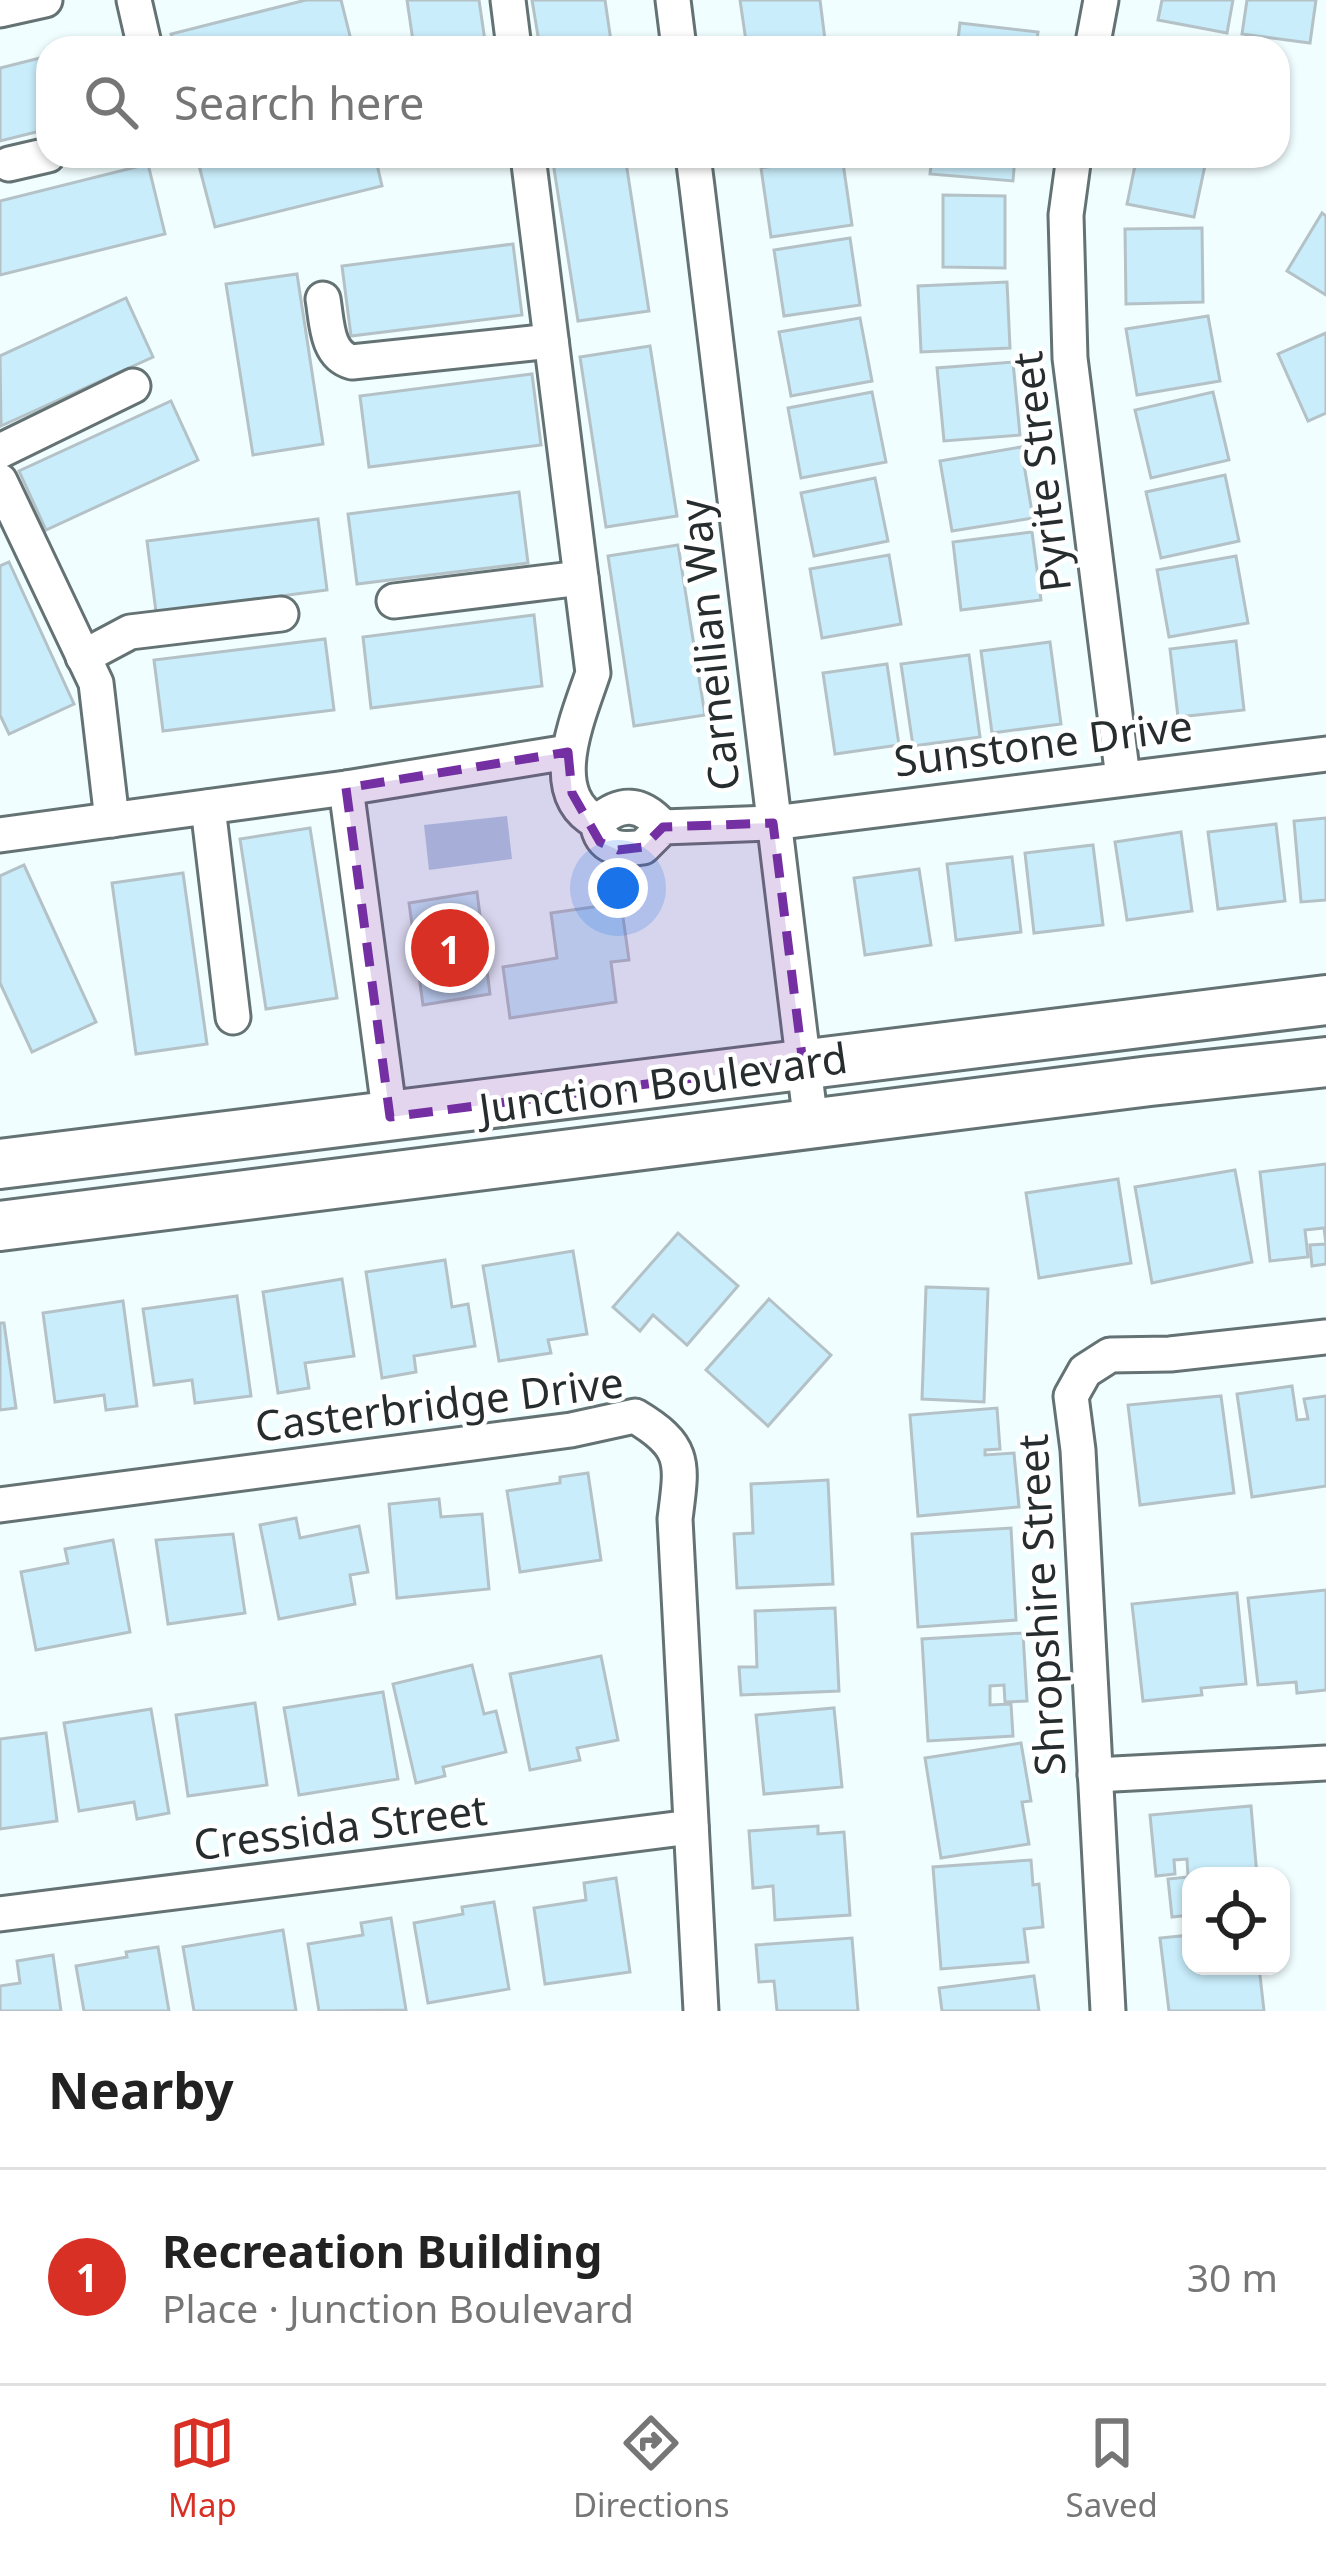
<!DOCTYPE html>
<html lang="en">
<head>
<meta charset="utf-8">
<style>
  body { margin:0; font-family:"Noto Sans",sans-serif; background:#f2f2f2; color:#222 }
  .controls { position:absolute; right:36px; bottom:36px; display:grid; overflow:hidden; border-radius:24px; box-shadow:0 3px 9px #0004 }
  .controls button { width:108px; height:108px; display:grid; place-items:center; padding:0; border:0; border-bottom:3px solid #e0e0e0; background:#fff; color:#222; font:60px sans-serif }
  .you { position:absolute; left:618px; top:888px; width:42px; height:42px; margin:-30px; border:9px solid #fff; border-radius:50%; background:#1a73e8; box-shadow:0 0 0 18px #1a73e833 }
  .badge { display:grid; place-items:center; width:78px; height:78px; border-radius:50%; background:#d93025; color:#fff; font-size:39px; font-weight:700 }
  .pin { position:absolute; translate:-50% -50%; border:6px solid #fff; box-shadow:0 3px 12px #0006 }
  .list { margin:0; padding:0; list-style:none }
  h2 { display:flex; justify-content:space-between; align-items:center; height:156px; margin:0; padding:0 48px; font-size:51px }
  h2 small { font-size:39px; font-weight:400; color:#767676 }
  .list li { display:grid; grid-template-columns:78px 1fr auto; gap:36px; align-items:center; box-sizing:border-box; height:216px; padding:0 48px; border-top:3px solid #e0e0e0 }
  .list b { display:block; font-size:45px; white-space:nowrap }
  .list p { margin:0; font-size:39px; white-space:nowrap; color:#767676 }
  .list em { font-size:39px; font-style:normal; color:#767676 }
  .icon { flex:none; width:66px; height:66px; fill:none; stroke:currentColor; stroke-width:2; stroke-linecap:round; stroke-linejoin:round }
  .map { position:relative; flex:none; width:1326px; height:2011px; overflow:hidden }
  .search { position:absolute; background:#fff; box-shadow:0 3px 9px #0004; left:36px; right:36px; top:36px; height:132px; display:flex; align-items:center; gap:30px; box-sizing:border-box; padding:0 42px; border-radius:36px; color:#767676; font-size:45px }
  .sheet { height:372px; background:#fff }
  nav { display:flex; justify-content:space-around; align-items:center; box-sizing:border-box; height:168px; border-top:3px solid #e0e0e0; background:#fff; font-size:33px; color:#767676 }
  nav a { display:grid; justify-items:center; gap:6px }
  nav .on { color:#d93025 }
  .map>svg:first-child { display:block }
  .water { fill:#b5cfe5 }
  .building { fill:#c9edfb; stroke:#b4c2c7; stroke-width:3 }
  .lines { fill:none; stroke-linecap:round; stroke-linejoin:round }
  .street-casing { stroke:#647273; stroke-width:39 }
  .secondary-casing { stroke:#647273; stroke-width:54 }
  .street { stroke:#fff; stroke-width:33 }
  .secondary { stroke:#fff; stroke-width:48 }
  .marked { fill:#742fa3; fill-opacity:0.2; stroke:#742fa3; stroke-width:9; stroke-dasharray:24 15; stroke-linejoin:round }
  .labels { text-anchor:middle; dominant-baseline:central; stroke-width:9; stroke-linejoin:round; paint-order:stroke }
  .street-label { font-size:42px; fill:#272d2e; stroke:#fff }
</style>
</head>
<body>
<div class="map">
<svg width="1326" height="2011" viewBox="0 0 1326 2011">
  <rect width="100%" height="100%" fill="#f1feff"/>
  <path class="water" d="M507,816L512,859L429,870L424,825Z"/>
  <g class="building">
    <path d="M306,0H341L353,48H175L171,34Z"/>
    <path d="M407,0H479L486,48H414Z"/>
    <path d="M532,0H605L612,48H540Z"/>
    <path d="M740,0H820L826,48H747Z"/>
    <path d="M1162,0H1233L1227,33L1158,20Z"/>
    <path d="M1247,0H1316L1310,43L1242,34Z"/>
    <path d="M960,23L1038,32L1036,48H957Z"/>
    <path d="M48,56V129L0,141V68Z"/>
    <path d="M204,156H375L382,186L215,227L197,158Z"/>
    <path d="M552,156H625L649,311L578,321Z"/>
    <path d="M842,156L852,225L771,237L761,168Z"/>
    <path d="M932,156H1015L1013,181L930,174Z"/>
    <path d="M1137,156H1207L1194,217L1127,204Z"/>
    <path d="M148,164L165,234L0,275V201Z"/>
    <path d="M943,195L1005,196V268L943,267Z"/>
    <path d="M1322,213L1326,216V295L1287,271Z"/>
    <path d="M1202,228L1203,302L1126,304L1125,229Z"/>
    <path d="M850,238L860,305L784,316L774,250Z"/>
    <path d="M513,244L522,315L351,336L342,266Z"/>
    <path d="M297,274L323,444L253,455L226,284Z"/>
    <path d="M1007,282L1010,348L921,352L918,286Z"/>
    <path d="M126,298L153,357L1,426L0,356Z"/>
    <path d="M1208,316L1220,381L1137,395L1126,329Z"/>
    <path d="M860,318L872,381L791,396L779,332Z"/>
    <path d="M1326,333V413L1308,421L1278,354Z"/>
    <path d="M650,346L677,516L606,527L580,357Z"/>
    <path d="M1013,362L1020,435L944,441L937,368Z"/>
    <path d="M532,374L541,445L369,467L360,396Z"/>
    <path d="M872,392L886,462L801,478L788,408Z"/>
    <path d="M1213,392L1229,460L1151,478L1135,410Z"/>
    <path d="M171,401L198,460L46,530L19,471Z"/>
    <path d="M1021,447L1033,518L952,531L940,461Z"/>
    <path d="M1225,475L1239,541L1161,558L1146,492Z"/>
    <path d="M875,478L888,541L814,556L801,493Z"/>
    <path d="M519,492L528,563L357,584L348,514Z"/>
    <path d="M318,519L327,590L156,612L147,541Z"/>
    <path d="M1032,532L1041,600L961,610L953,542Z"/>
    <path d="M678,545L705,715L634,726L608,556Z"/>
    <path d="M889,555L901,624L822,638L810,569Z"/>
    <path d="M1236,556L1248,623L1169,637L1157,570Z"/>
    <path d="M9,562L74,704L9,734L0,715V566Z"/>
    <path d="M534,615L542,686L371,708L363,637Z"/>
    <path d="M325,639L334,710L163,731L154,660Z"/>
    <path d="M1236,641L1244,710L1178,717L1170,649Z"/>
    <path d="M1050,642L1061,724L992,733L981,651Z"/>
    <path d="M969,655L980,737L913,746L901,664Z"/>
    <path d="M887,664L899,745L835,754L823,673Z"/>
    <path d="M1326,818V900L1301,902L1294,821Z"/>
    <path d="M1276,824L1285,901L1218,909L1208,832Z"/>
    <path d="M310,828L337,998L266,1009L240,839Z"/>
    <path d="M1181,832L1192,911L1127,920L1115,842Z"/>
    <path d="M1093,845L1103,925L1034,933L1025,853Z"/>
    <path d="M1012,857L1021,932L956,940L947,864Z"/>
    <path d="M24,865L96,1022L32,1052L0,983V876Z"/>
    <path d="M919,869L931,945L865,955L854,878Z"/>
    <path d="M183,873L207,1044L136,1054L112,883Z"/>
    <path d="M477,892L490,994L423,1005L409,903Z"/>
    <path d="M621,903L629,960L611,962L616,1002L510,1018L503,967L557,958L551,913Z"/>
    <path d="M1326,1164V1264L1312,1266L1310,1245L1326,1244L1324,1228L1305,1230L1308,1257L1270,1261L1260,1172Z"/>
    <path d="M1235,1170L1252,1262L1152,1283L1135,1187Z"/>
    <path d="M1118,1179L1131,1263L1039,1278L1026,1193Z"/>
    <path d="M678,1233L738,1286L687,1345L653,1315L640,1331L613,1307Z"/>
    <path d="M573,1251L587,1334L548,1340L551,1353L499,1361L483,1266Z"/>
    <path d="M445,1260L452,1307L468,1304L475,1346L414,1356L416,1372L382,1378L366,1272Z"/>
    <path d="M342,1279L354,1356L305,1363L309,1388L278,1393L263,1292Z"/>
    <path d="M926,1287L988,1289L984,1402L922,1399Z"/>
    <path d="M237,1296L251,1396L195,1403L192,1380L154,1385L143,1309Z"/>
    <path d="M769,1299L831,1355L768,1426L706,1370Z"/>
    <path d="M123,1301L137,1406L106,1410L104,1395L55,1402L43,1313Z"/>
    <path d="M0,1323H4L16,1408L0,1410Z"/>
    <path d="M1292,1386L1297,1420L1308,1419L1304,1399L1326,1396V1486L1252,1497L1237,1394Z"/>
    <path d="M1221,1396L1234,1493L1140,1505L1128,1405Z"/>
    <path d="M997,1408L1000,1449L985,1450V1455L1014,1453L1019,1507L918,1516L910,1415Z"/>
    <path d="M588,1473L601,1560L520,1572L507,1491L560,1483V1477Z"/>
    <path d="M828,1480L833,1584L737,1588L734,1534L753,1533L751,1484Z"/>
    <path d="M439,1499L441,1517L482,1514L489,1589L397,1598L389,1504Z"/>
    <path d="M296,1518L300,1538L359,1526L368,1572L350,1575L355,1604L279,1619L260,1525Z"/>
    <path d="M1011,1528L1016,1620L918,1627L912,1534Z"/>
    <path d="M233,1534L245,1613L168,1624L156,1540Z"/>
    <path d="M113,1540L130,1632L36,1650L21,1572L68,1563L65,1549Z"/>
    <path d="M1326,1590V1690L1297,1693L1296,1682L1258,1685L1248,1598Z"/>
    <path d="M1237,1593L1246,1684L1201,1688L1202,1695L1143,1701L1132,1604Z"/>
    <path d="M835,1608L839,1691L741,1695L739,1667H757L755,1611Z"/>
    <path d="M1023,1633L1027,1701L1005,1702L1004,1685L990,1686V1705L1011,1704L1013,1736L928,1741L922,1639Z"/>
    <path d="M601,1656L618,1740L577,1748L580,1760L530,1770L510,1674Z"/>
    <path d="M472,1665L484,1714L496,1711L506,1752L443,1767L445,1776L416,1783L393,1684Z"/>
    <path d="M383,1692L398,1779L299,1795L284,1708Z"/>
    <path d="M255,1703L267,1785L188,1796L176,1715Z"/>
    <path d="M834,1708L842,1787L764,1794L756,1715Z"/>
    <path d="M151,1709L169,1813L137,1819L134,1802L79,1811L64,1723Z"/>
    <path d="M46,1733L57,1821L0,1829V1739Z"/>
    <path d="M1021,1743L1031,1801L1022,1802L1029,1844L941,1858L925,1758Z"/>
    <path d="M1251,1806L1257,1876H1191V1915L1172,1917L1168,1879L1188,1877L1187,1859L1174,1860L1175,1874L1156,1876L1150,1815Z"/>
    <path d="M818,1826V1834L844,1832L850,1915L775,1920L773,1886L753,1888L749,1831Z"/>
    <path d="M1031,1860L1033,1885L1039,1884L1043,1927L1024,1929L1028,1962L941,1969L933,1867Z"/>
    <path d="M616,1878L630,1972L545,1984L534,1908L586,1900L584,1883Z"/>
    <path d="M494,1902L509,1989L428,2003L414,1923L463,1914L462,1907Z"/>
    <path d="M391,1918L406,2010L319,2011L308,1944L363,1935L361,1923Z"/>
    <path d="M283,1930L296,2011H194L183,1947Z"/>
    <path d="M1191,1935V1966H1259L1264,2011H1169L1160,1938Z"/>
    <path d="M852,1938L858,2011H777L774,1981L759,1982L756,1945Z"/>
    <path d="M158,1947L169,2011H84L76,1966L127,1957L126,1952Z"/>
    <path d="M53,1955L61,2011H0V1986L20,1983L17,1961Z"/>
    <path d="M1034,1976L1039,2011H942L939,1988Z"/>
  </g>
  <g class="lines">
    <g class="street-casing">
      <g id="street">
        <path d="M134,0L145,48"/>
        <path d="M508,0L514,48"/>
        <path d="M673,0L679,48"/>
        <path d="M0,10L45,0"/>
        <path d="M1092,48L1101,0"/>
        <path d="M528,156L593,673C579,716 543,793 597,822C601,849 619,851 643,847L663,827L773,823L1326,754"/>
        <path d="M693,156C735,478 769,801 811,1124"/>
        <path d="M1074,156L1066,215L1070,358L1123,778"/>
        <path d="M9,164L48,155"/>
        <path d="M323,299C327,322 326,355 352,362L551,341"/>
        <path d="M0,451L133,386"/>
        <path d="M0,481L96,683L112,820"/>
        <path d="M394,601L581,578"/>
        <path d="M83,657L130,632L281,614"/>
        <path d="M346,788L390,1117"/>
        <path d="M208,807L233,1017"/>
        <path d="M597,822C621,801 641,802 663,827"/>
        <path d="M0,835L346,788L568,752"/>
        <path d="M0,1505L571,1430L635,1416C687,1447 682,1463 675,1519L701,2011"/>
        <path d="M1095,1775L1326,1763"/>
        <path d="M0,1914L691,1827"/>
        <path d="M1108,2011L1078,1450L1071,1396L1085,1371L1110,1355L1170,1354L1326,1337"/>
      </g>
    </g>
    <g class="secondary-casing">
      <g id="secondary">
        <path d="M0,1164L1326,1000"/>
        <path d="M0,1226L1150,1081L1326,1062"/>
      </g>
    </g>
    <use href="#street" class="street"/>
    <use href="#secondary" class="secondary"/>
  </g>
  <path class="marked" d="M568,752L572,793L600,842L618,850L643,847L663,827L773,823L803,1064L390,1117L346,788Z"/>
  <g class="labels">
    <g class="street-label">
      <text transform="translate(1040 472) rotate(-97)">Pyrite Street</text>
      <text transform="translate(708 645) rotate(-96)">Carneilian Way</text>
      <text transform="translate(1043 742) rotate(-7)">Sunstone Drive</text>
      <text transform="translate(663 1082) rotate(-8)">Junction Boulevard</text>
      <text transform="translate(439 1403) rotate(-7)">Casterbridge Drive</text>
      <text transform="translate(1040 1605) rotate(-93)">Shropshire Street</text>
      <text transform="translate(340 1826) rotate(-7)">Cressida Street</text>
    </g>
  </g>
</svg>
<div class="controls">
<button><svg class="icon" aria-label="locate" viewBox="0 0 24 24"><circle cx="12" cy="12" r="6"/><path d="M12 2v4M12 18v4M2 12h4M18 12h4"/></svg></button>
</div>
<div class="you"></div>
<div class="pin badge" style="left:450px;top:948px">1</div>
<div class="search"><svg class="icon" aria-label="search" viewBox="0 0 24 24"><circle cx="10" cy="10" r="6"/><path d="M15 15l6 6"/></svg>Search here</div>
</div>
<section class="sheet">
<h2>Nearby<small></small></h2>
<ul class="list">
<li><span class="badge">1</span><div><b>Recreation Building</b><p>Place · Junction Boulevard</p></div><em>30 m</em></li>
</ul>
</section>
<nav>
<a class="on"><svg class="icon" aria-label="map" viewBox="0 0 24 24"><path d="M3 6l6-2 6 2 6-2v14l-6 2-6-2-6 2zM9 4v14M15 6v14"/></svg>Map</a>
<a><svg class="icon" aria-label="directions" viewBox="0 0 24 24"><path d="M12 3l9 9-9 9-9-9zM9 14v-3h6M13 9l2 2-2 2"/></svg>Directions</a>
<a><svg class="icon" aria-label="saved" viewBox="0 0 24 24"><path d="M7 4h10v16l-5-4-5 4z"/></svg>Saved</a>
</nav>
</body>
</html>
